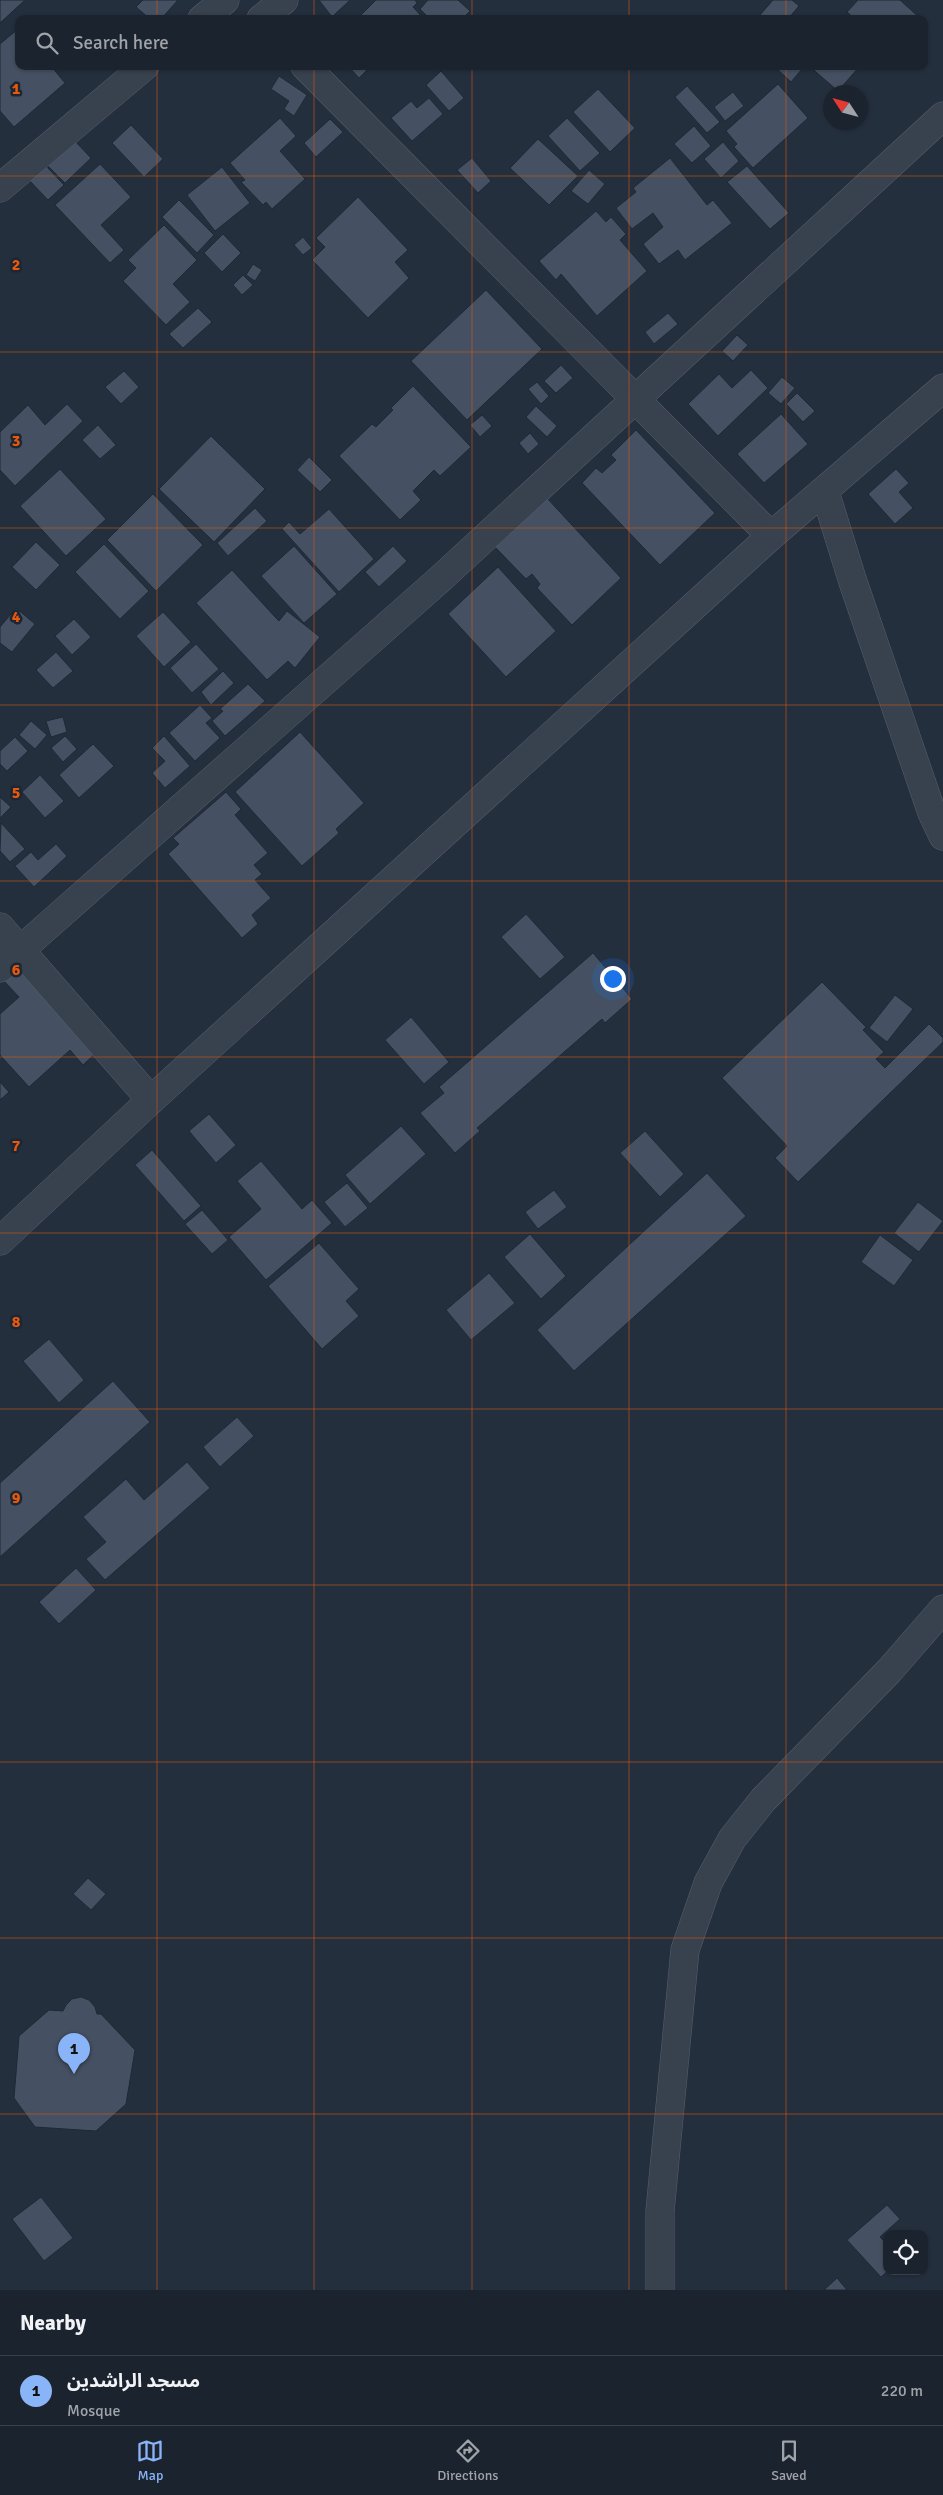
<!DOCTYPE html>
<html lang="en">
<head>
<meta charset="utf-8">
<style>
  body { margin:0; font-family:Signika,"Noto Sans Arabic",sans-serif; background:#242b36; color:#f1f3f6 }
  .controls { position:absolute; right:15px; bottom:15px; display:grid; overflow:hidden; border-radius:10px; box-shadow:0 1px 4px #0004 }
  .controls button { width:45px; height:45px; display:grid; place-items:center; padding:0; border:0; border-bottom:1px solid #39404a; background:#1b232e; color:#f1f3f6; font:25px sans-serif }
  .compass { position:absolute; left:823px; top:85px; width:45px; height:45px; border-radius:50%; background:#1b232e; box-shadow:0 1px 4px #0004; rotate:306deg }
  .you { position:absolute; left:612px; top:978px; width:18px; height:18px; margin:-12px; border:4px solid #fff; border-radius:50%; background:#1a73e8; box-shadow:0 0 0 8px #1a73e833 }
  .badge { display:grid; place-items:center; width:32px; height:32px; border-radius:50%; background:#8ab4f8; color:#111; font-size:16px; font-weight:700 }
  .pin { position:absolute; translate:-50% -41px; filter:drop-shadow(0 1px 2px #0008) }
  .pin::after { content:''; position:absolute; top:26px; width:18px; height:15px; background:inherit; clip-path:polygon(0 0,100% 0,50% 100%) }
  .list { margin:0; padding:0; list-style:none }
  h2 { display:flex; justify-content:space-between; align-items:center; height:65px; margin:0; padding:0 20px; font-size:21px }
  h2 small { font-size:16px; font-weight:400; color:#a0a4aa }
  .list li { display:grid; grid-template-columns:32px 1fr auto; gap:15px; align-items:center; box-sizing:border-box; height:70px; padding:0 20px; border-top:1px solid #39404a }
  .list b { display:block; font-size:19px; white-space:nowrap }
  .list p { margin:0; font-size:16px; white-space:nowrap; color:#a0a4aa }
  .list em { font-size:16px; font-style:normal; color:#a0a4aa }
  .icon { flex:none; width:28px; height:28px; fill:none; stroke:currentColor; stroke-width:2; stroke-linecap:round; stroke-linejoin:round }
  .map { position:relative; flex:none; width:943px; height:2290px; overflow:hidden }
  .search { position:absolute; background:#1b232e; box-shadow:0 1px 4px #0004; left:15px; right:15px; top:15px; height:55px; display:flex; align-items:center; gap:12px; box-sizing:border-box; padding:0 18px; border-radius:10px; color:#a0a4aa; font-size:19px }
  .sheet { height:135px; background:#1b232e }
  nav { display:flex; justify-content:space-around; align-items:center; box-sizing:border-box; height:70px; border-top:1px solid #39404a; background:#1b232e; font-size:14px; color:#a0a4aa }
  nav a { display:grid; justify-items:center; gap:2px }
  nav .on { color:#8ab4f8 }
  .map>svg:first-child { display:block }
  .building { fill:#455162; stroke:#1f2835 }
  .lines { fill:none; stroke-linecap:round; stroke-linejoin:round }
  .street-casing { stroke:#565f6c; stroke-width:29 }
  .street { stroke:#38414e; stroke-width:28 }
  .grid { fill:none; stroke:#e8590c; stroke-width:1; stroke-opacity:0.55 }
  .grid-label { font-size:16px; text-anchor:middle; font-weight:bold; fill:#e8590c; stroke:#1d2633; stroke-width:5; stroke-linejoin:round; paint-order:stroke }
</style>
</head>
<body>
<div class="map">
<svg width="943" height="2290" viewBox="0 0 943 2290">
  <rect width="100%" height="100%" fill="#242f3e"/>
  <g class="building">
    <path d="M0,0H25L0,23Z"/>
    <path d="M143,0H178L161,19H150L136,7Z"/>
    <path d="M319,0H350L332,17Z"/>
    <path d="M376,0H415L417,3L413,7L424,19H357Z"/>
    <path d="M428,0H458L470,11L462,19H430L420,9Z"/>
    <path d="M773,0H792L799,6L788,19H765L760,15Z"/>
    <path d="M858,0H900L921,19H855L847,12Z"/>
    <path d="M18,29L19,66H51L65,83L14,127L0,111V44Z"/>
    <path d="M348,66H371L359,78Z"/>
    <path d="M774,66H799L802,69L791,82Z"/>
    <path d="M809,66H860L838,91Z"/>
    <path d="M441,71L464,98L449,111L426,85Z"/>
    <path d="M279,76L307,95L294,116L284,109L289,101L271,89Z"/>
    <path d="M778,84L808,118L753,168L734,147L737,144L726,131Z"/>
    <path d="M687,86L720,122L707,133L675,97Z"/>
    <path d="M598,89L635,128L610,152L573,112Z"/>
    <path d="M733,92L744,106L725,121L714,107Z"/>
    <path d="M429,98L443,114L412,141L391,118L411,101L417,108Z"/>
    <path d="M280,118L296,136L280,151L305,179L272,209L266,202L263,205L241,182L245,180L230,163Z"/>
    <path d="M567,118L600,153L580,171L548,136Z"/>
    <path d="M330,119L343,132L316,157L304,143Z"/>
    <path d="M131,125L163,159L144,177L112,143Z"/>
    <path d="M694,126L711,146L692,163L674,144Z"/>
    <path d="M73,139L91,158L65,183L47,165Z"/>
    <path d="M538,139L578,176L549,205L510,168Z"/>
    <path d="M723,142L739,161L721,178L704,159Z"/>
    <path d="M472,158L491,181L478,193L457,170Z"/>
    <path d="M670,158L707,205L713,200L732,223L685,260L678,250L659,264L643,244L663,227L653,213L632,229L616,208L636,192L633,188Z"/>
    <path d="M100,164L131,197L101,225L124,250L110,263L55,205Z"/>
    <path d="M45,165L64,185L48,200L29,180Z"/>
    <path d="M747,166L789,213L770,229L727,182Z"/>
    <path d="M222,167L250,203L215,231L187,195Z"/>
    <path d="M589,170L605,184L588,204L571,191Z"/>
    <path d="M358,197L408,250L395,262L409,278L368,318L312,260L325,247L316,238Z"/>
    <path d="M179,200L214,235L197,253L162,217Z"/>
    <path d="M596,211L606,222L611,217L626,234L620,240L647,271L597,316L561,274L556,280L539,261Z"/>
    <path d="M164,225L197,260L173,284L190,302L166,325L123,281L136,268L128,260Z"/>
    <path d="M223,234L241,253L222,272L204,253Z"/>
    <path d="M303,237L312,248L303,255L294,245Z"/>
    <path d="M253,264L262,270L255,281L246,275Z"/>
    <path d="M243,275L253,285L242,295L233,285Z"/>
    <path d="M486,290L542,349L467,420L411,361Z"/>
    <path d="M198,308L212,322L183,348L169,334Z"/>
    <path d="M668,313L678,324L654,344L645,332Z"/>
    <path d="M737,335L748,345L733,361L722,351Z"/>
    <path d="M561,365L573,378L556,393L544,381Z"/>
    <path d="M751,370L768,388L718,436L688,404L719,374L732,388Z"/>
    <path d="M124,371L139,387L121,404L105,387Z"/>
    <path d="M782,377L795,388L781,404L768,393Z"/>
    <path d="M537,382L549,396L541,404L528,389Z"/>
    <path d="M413,386L471,447L440,476L434,470L413,491L421,500L400,520L339,456L372,424L376,427L393,410L391,408Z"/>
    <path d="M797,393L815,411L803,422L786,404Z"/>
    <path d="M67,404L83,421L15,486L0,470V432L28,405L45,425Z"/>
    <path d="M536,406L557,426L547,437L526,417Z"/>
    <path d="M781,414L808,444L764,483L737,454Z"/>
    <path d="M482,415L492,426L480,437L470,425Z"/>
    <path d="M98,425L116,445L100,459L82,440Z"/>
    <path d="M636,430L715,513L660,565L582,483L596,468L602,473L616,460L611,455Z"/>
    <path d="M530,433L539,444L528,454L519,443Z"/>
    <path d="M211,436L265,489L214,542L159,489Z"/>
    <path d="M309,457L332,480L320,492L297,470Z"/>
    <path d="M60,469L106,519L66,556L20,506Z"/>
    <path d="M896,469L909,483L899,492L913,508L895,524L868,494Z"/>
    <path d="M153,494L203,545L156,591L107,540Z"/>
    <path d="M546,497L621,578L572,625L537,588L540,584L532,574L526,579L494,546Z"/>
    <path d="M255,508L267,521L228,556L217,543Z"/>
    <path d="M329,509L374,559L339,592L282,529L289,522L300,534Z"/>
    <path d="M36,542L60,565L36,590L12,567Z"/>
    <path d="M104,544L149,591L120,619L75,572Z"/>
    <path d="M294,546L337,594L304,623L261,576Z"/>
    <path d="M393,546L407,561L379,587L365,572Z"/>
    <path d="M498,567L556,631L506,677L448,614Z"/>
    <path d="M232,570L276,618L279,621L287,611L320,637L295,668L288,661L267,680L196,603Z"/>
    <path d="M16,608L35,624L12,652L0,643V627Z"/>
    <path d="M163,612L191,642L164,667L136,636Z"/>
    <path d="M74,619L91,637L72,655L55,636Z"/>
    <path d="M196,644L219,669L192,693L170,668Z"/>
    <path d="M56,652L73,671L53,688L36,670Z"/>
    <path d="M223,671L234,683L211,705L201,692Z"/>
    <path d="M248,684L265,701L225,736L212,721L223,711L220,709Z"/>
    <path d="M200,705L212,718L206,723L220,738L195,761L169,733Z"/>
    <path d="M63,717L67,732L51,737L46,721Z"/>
    <path d="M31,721L47,735L35,749L19,735Z"/>
    <path d="M300,732L364,803L336,829L339,833L302,866L235,792Z"/>
    <path d="M65,736L77,749L63,762L51,748Z"/>
    <path d="M164,736L190,766L165,788L152,773L165,761L152,748Z"/>
    <path d="M15,737L28,751L7,771L0,764V751Z"/>
    <path d="M93,744L114,766L79,798L59,775Z"/>
    <path d="M40,775L64,801L45,818L22,792Z"/>
    <path d="M226,792L241,809L235,815L268,853L254,865L262,874L255,880L271,898L252,915L258,924L242,938L168,854L179,844L173,838Z"/>
    <path d="M0,797L11,807L0,818Z"/>
    <path d="M1,823L25,849L10,862L0,851Z"/>
    <path d="M56,844L67,856L34,887L15,866L31,852L38,860Z"/>
    <path d="M526,914L565,957L540,979L501,937Z"/>
    <path d="M593,953L632,999L605,1023L602,1019L477,1128L480,1131L455,1153L420,1113L444,1093L439,1087Z"/>
    <path d="M22,966L99,1050L83,1065L70,1050L29,1087L0,1055V1014L19,997L4,981Z"/>
    <path d="M822,982L866,1027L863,1030L884,1052L876,1059L885,1068L929,1024L943,1038V1042L798,1182L775,1158L787,1146L722,1078Z"/>
    <path d="M895,995L913,1009L887,1042L869,1028Z"/>
    <path d="M411,1017L449,1062L424,1084L385,1040Z"/>
    <path d="M0,1082L9,1092L0,1100Z"/>
    <path d="M209,1114L236,1145L216,1163L189,1131Z"/>
    <path d="M401,1126L426,1154L370,1204L345,1175Z"/>
    <path d="M645,1131L684,1174L660,1197L620,1153Z"/>
    <path d="M152,1150L201,1206L184,1221L135,1165Z"/>
    <path d="M261,1161L302,1209L312,1200L332,1223L266,1280L229,1237L261,1209L237,1181Z"/>
    <path d="M707,1173L746,1216L574,1371L537,1330Z"/>
    <path d="M347,1183L368,1208L345,1227L324,1202Z"/>
    <path d="M554,1190L567,1207L538,1229L525,1212Z"/>
    <path d="M918,1202L943,1221L919,1252L894,1233Z"/>
    <path d="M202,1210L228,1240L212,1254L185,1224Z"/>
    <path d="M530,1234L566,1276L541,1299L504,1257Z"/>
    <path d="M880,1235L913,1260L894,1286L861,1262Z"/>
    <path d="M319,1243L359,1289L346,1301L359,1316L322,1349L268,1286Z"/>
    <path d="M489,1273L515,1303L471,1340L446,1310Z"/>
    <path d="M49,1339L84,1380L59,1403L23,1361Z"/>
    <path d="M113,1381L150,1422L0,1557V1483Z"/>
    <path d="M237,1417L254,1436L220,1467L203,1447Z"/>
    <path d="M187,1462L210,1488L105,1580L86,1559L106,1542L83,1517L126,1479L144,1500Z"/>
    <path d="M76,1568L96,1590L59,1624L39,1602Z"/>
    <path d="M88,1878L106,1894L91,1910L73,1894Z"/>
    <path d="M81,1997L89,2000L95,2007L97,2014H101L135,2050L126,2104L96,2131L35,2127L14,2098L19,2036L49,2010L63,2011L66,2005L72,1999Z"/>
    <path d="M41,2197L73,2238L44,2261L12,2219Z"/>
    <path d="M887,2205L900,2219L880,2237L887,2244L888,2271L881,2277L847,2240Z"/>
    <path d="M837,2278L847,2290H824Z"/>
  </g>
  <g class="lines">
    <g class="street-casing">
      <g id="street">
        <path d="M202,19L225,0"/>
        <path d="M261,19L284,0"/>
        <path d="M305,66L771,536"/>
        <path d="M0,188L145,66"/>
        <path d="M825,492L852,579L932,813L943,836"/>
        <path d="M0,927L151,1100"/>
        <path d="M0,968L439,580L943,116"/>
        <path d="M0,1241L151,1100L771,536L943,388"/>
        <path d="M660,2290V2211L685,1950L708,1883L732,1839L763,1800L889,1671L943,1609"/>
      </g>
    </g>
    <use href="#street" class="street"/>
  </g>
  <path class="grid" d="M157,0V19M314,0V19M472,0V19M629,0V19M786,0V19M157,66V2290M314,66V2290M472,66V2290M629,66V2290M786,66V2290M0,176H943M0,352H943M0,528H943M0,705H943M0,881H943M0,1057H943M0,1233H943M0,1409H943M0,1585H943M0,1762H943M0,1938H943M0,2114H943"/>
  <g class="grid-label">
    <text x="16" y="94">1</text>
    <text x="16" y="270">2</text>
    <text x="16" y="446">3</text>
    <text x="16" y="622">4</text>
    <text x="16" y="798">5</text>
    <text x="16" y="975">6</text>
    <text x="16" y="1151">7</text>
    <text x="16" y="1327">8</text>
    <text x="16" y="1503">9</text>
  </g>
</svg>
<div class="controls">
<button><svg class="icon" aria-label="locate" viewBox="0 0 24 24"><circle cx="12" cy="12" r="6"/><path d="M12 2v4M12 18v4M2 12h4M18 12h4"/></svg></button>
</div>
<svg class="compass" viewBox="-18 -18 36 36"><path d="M0-13l5 13h-10z" fill="#e53935"/><path d="M0 13l5-13h-10z" fill="#a0a4aa"/></svg>
<div class="you"></div>
<div class="pin badge" style="left:74px;top:2074px">1</div>
<div class="search"><svg class="icon" aria-label="search" viewBox="0 0 24 24"><circle cx="10" cy="10" r="6"/><path d="M15 15l6 6"/></svg>Search here</div>
</div>
<section class="sheet">
<h2>Nearby<small></small></h2>
<ul class="list">
<li><span class="badge">1</span><div><b>مسجد الراشدين</b><p>Mosque</p></div><em>220 m</em></li>
</ul>
</section>
<nav>
<a class="on"><svg class="icon" aria-label="map" viewBox="0 0 24 24"><path d="M3 6l6-2 6 2 6-2v14l-6 2-6-2-6 2zM9 4v14M15 6v14"/></svg>Map</a>
<a><svg class="icon" aria-label="directions" viewBox="0 0 24 24"><path d="M12 3l9 9-9 9-9-9zM9 14v-3h6M13 9l2 2-2 2"/></svg>Directions</a>
<a><svg class="icon" aria-label="saved" viewBox="0 0 24 24"><path d="M7 4h10v16l-5-4-5 4z"/></svg>Saved</a>
</nav>
</body>
</html>
